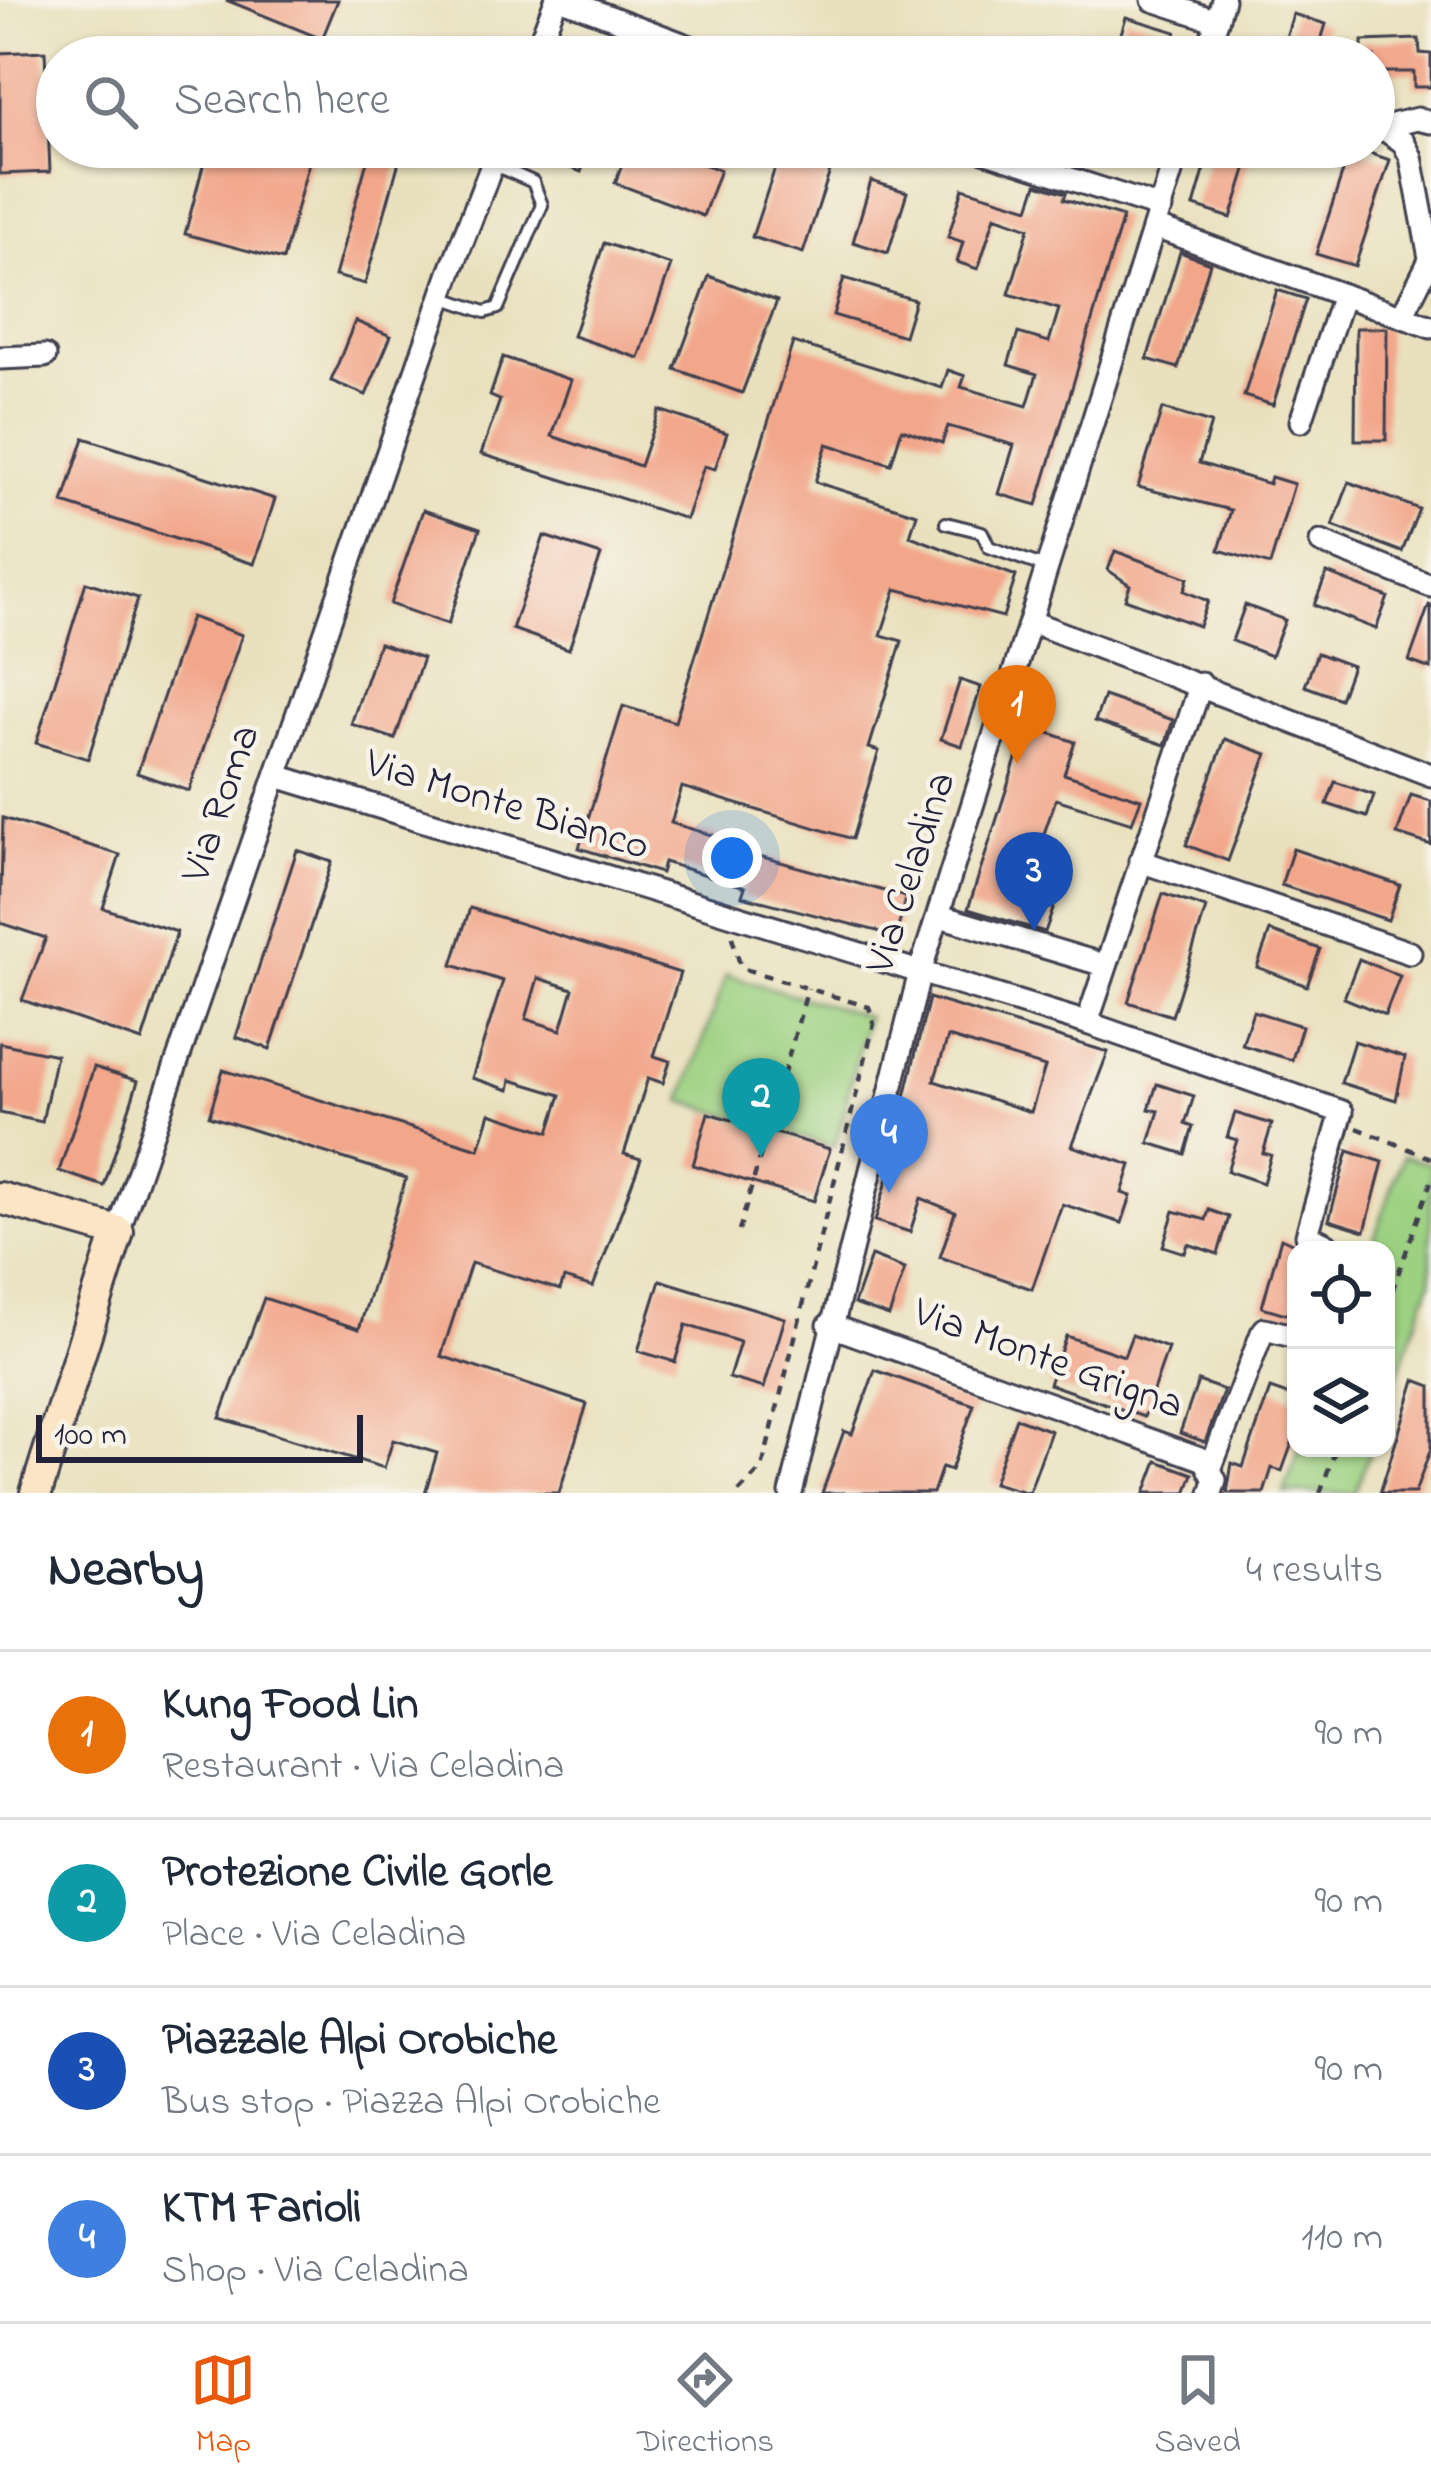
<!DOCTYPE html>
<html lang="en">
<head>
<meta charset="utf-8">
<style>
  body { margin:0; font-family:"Indie Flower",sans-serif; background:#f2f2f3; color:#1f2937 }
  .controls { position:absolute; right:36px; bottom:36px; display:grid; overflow:hidden; border-radius:24px; box-shadow:0 3px 9px #0004 }
  .controls button { width:108px; height:108px; display:grid; place-items:center; padding:0; border:0; border-bottom:3px solid #e0e1e3; background:#fff; color:#1f2937; font:60px sans-serif }
  .scale { position:absolute; left:36px; bottom:30px; width:327px; box-sizing:border-box; padding-left:12px; border:6px solid #22223b; border-top:0; font-size:33px; line-height:42px; white-space:nowrap; color:#22223b; -webkit-text-stroke:9px #f7f3e8; paint-order:stroke }
  .you { position:absolute; left:732px; top:858px; width:42px; height:42px; margin:-30px; border:9px solid #fff; border-radius:50%; background:#1a73e8; box-shadow:0 0 0 18px #1a73e833 }
  .badge { display:grid; place-items:center; width:78px; height:78px; border-radius:50%; background:#ea580c; color:#fff; font-size:39px; font-weight:700 }
  .pin { position:absolute; translate:-50% -99px; filter:drop-shadow(0 3px 6px #0008) }
  .pin::after { content:''; position:absolute; top:63px; width:42px; height:36px; background:inherit; clip-path:polygon(0 0,100% 0,50% 100%) }
  .list { margin:0; padding:0; list-style:none }
  h2 { display:flex; justify-content:space-between; align-items:center; height:156px; margin:0; padding:0 48px; font-size:51px }
  h2 small { font-size:39px; font-weight:400; color:#747a83 }
  .list li { display:grid; grid-template-columns:78px 1fr auto; gap:36px; align-items:center; box-sizing:border-box; height:168px; padding:0 48px; border-top:3px solid #e0e1e3 }
  .list b { display:block; font-size:45px; white-space:nowrap }
  .list p { margin:0; font-size:39px; white-space:nowrap; color:#747a83 }
  .list em { font-size:39px; font-style:normal; color:#747a83 }
  .icon { flex:none; width:66px; height:66px; fill:none; stroke:currentColor; stroke-width:2; stroke-linecap:round; stroke-linejoin:round }
  .map { position:relative; flex:none; width:1431px; height:1493px; overflow:hidden }
  .search { position:absolute; background:#fff; box-shadow:0 3px 9px #0004; left:36px; right:36px; top:36px; height:132px; display:flex; align-items:center; gap:30px; box-sizing:border-box; padding:0 42px; border-radius:66px; color:#747a83; font-size:45px }
  .sheet { height:828px; background:#fff }
  nav { display:flex; justify-content:space-around; align-items:center; box-sizing:border-box; height:168px; border-top:3px solid #e0e1e3; background:#fff; font-size:33px; color:#747a83 }
  nav a { display:grid; justify-items:center; gap:6px }
  nav .on { color:#ea580c }
  .map>svg:first-child { display:block }
  .green { fill:#9dd182; stroke:#607a5e; stroke-width:3 }
  .building { fill:#f2a68a; fill-rule:evenodd }
  .lines { fill:none; stroke-linecap:round; stroke-linejoin:round }
  .lane-casing { stroke:#403f4f; stroke-width:16 }
  .street-casing { stroke:#403f4f; stroke-width:27 }
  .secondary-casing { stroke:#403f4f; stroke-width:36 }
  .path { stroke:#403f4f; stroke-width:4.5; stroke-dasharray:9 9; stroke-linecap:butt }
  .lane { stroke:#fff; stroke-width:10 }
  .street { stroke:#fff; stroke-width:21 }
  .secondary { stroke:#fce5c4; stroke-width:30 }
  .labels { text-anchor:middle; dominant-baseline:central; stroke-width:9; stroke-linejoin:round; paint-order:stroke }
  .street-label { font-size:42px; fill:#22223b; stroke:#f7f3e8 }
</style>
</head>
<body>
<div class="map">
<svg width="1431" height="1493" viewBox="0 0 1431 1493">
  <rect width="100%" height="100%" fill="#f7f3e8"/>
  <filter id="ink" filterUnits="userSpaceOnUse"><feTurbulence type="fractalNoise" baseFrequency=".00833" numOctaves="2"/><feDisplacementMap in="SourceGraphic" scale="24" xChannelSelector="R" yChannelSelector="G"/><feConvolveMatrix kernelMatrix="1 2 1 2 8 2 1 2 1" color-interpolation-filters="sRGB"/></filter>
  <filter id="wash" filterUnits="userSpaceOnUse"><feTurbulence type="fractalNoise" baseFrequency=".004" numOctaves="4" result="noise"/><feDisplacementMap in="SourceGraphic" scale="48" xChannelSelector="R" yChannelSelector="G"/><feGaussianBlur stdDeviation="2.7" result="paint"/><feColorMatrix in="noise" values="0 0 0 0 0 0 0 0 0 0 0 0 0 0 0 0 0 1.4 0 .05"/><feComposite in="paint" operator="in"/></filter>
  <g filter="url(#wash)">
    <rect width="100%" height="100%" fill="#e9e1be"/>
    <g class="green">
      <path d="M726,975L867,1016L835,1147L682,1101Z"/>
      <path d="M1403,1156L1431,1164V1281L1386,1407V1250H1370Z"/>
      <path d="M1300,1448H1371L1355,1493H1284Z"/>
    </g>
    <g id="blocks">
      <g class="building">
        <path d="M226,0H338L322,39Z"/>
        <path d="M1293,14L1326,24L1316,57H1280Z"/>
        <path d="M1126,17L1176,32L1168,57H1114Z"/>
        <path d="M1419,39L1420,53L1431,54V87H1414V72H1374V57H1362V41Z"/>
        <path d="M45,51L50,172L0,174V53Z"/>
        <path d="M208,147H313L283,260L185,234Z"/>
        <path d="M371,147H403L365,284L335,276Z"/>
        <path d="M521,147H590L581,172Z"/>
        <path d="M629,147H657L720,170L703,216L615,183Z"/>
        <path d="M782,147H838L803,253L752,237Z"/>
        <path d="M1211,147H1253L1231,218L1194,206Z"/>
        <path d="M1351,147L1390,160L1355,266L1316,254Z"/>
        <path d="M871,181L907,192L888,253L853,242Z"/>
        <path d="M1037,184L1066,193L1064,199L1123,217L1037,505L999,494L1014,445L948,426L942,443L902,429L891,464L827,444L815,482L917,514L910,536L1016,576L1003,617L896,589L881,635L902,641L869,748L879,751L852,839L682,787L671,823L729,840L727,847L906,897L896,936L742,896L745,887L664,862L661,873L579,848L623,706L675,722L793,342L942,388L948,370L965,376L961,387L1027,406L1037,374L1008,365L1018,333L1049,342L1059,309L1009,294L1029,228L995,216L978,269L957,262L963,242L948,237L963,188L1029,208Z"/>
        <path d="M604,243L671,265L639,358L573,336Z"/>
        <path d="M1180,252L1210,263L1178,368L1147,359Z"/>
        <path d="M709,276L777,301L742,393L675,369Z"/>
        <path d="M844,278L915,300L904,336L833,315Z"/>
        <path d="M1277,290L1306,299L1273,405L1244,396Z"/>
        <path d="M355,321L391,336L366,395L331,381Z"/>
        <path d="M1356,328H1387L1386,440H1355Z"/>
        <path d="M503,357L571,380L552,436L640,466L659,410L727,433L715,469L704,466L686,519L481,454L500,400L490,396Z"/>
        <path d="M1162,409L1211,423L1199,463L1269,484L1271,477L1294,484L1270,565L1219,550L1231,510L1138,487Z"/>
        <path d="M84,438L275,499L254,564L63,503Z"/>
        <path d="M1349,482L1419,509L1402,552L1333,526Z"/>
        <path d="M423,510L480,529L448,624L390,604Z"/>
        <path d="M544,536L601,555L569,649L512,629Z"/>
        <path d="M1115,551L1188,578L1184,591L1208,601L1199,626L1125,599L1130,585L1108,570Z"/>
        <path d="M1327,573L1388,597L1376,629L1314,605Z"/>
        <path d="M86,582L138,598L88,759L36,743Z"/>
        <path d="M1245,605L1285,620L1271,656L1232,641Z"/>
        <path d="M1429,605L1431,606V669L1409,661Z"/>
        <path d="M191,617L242,635L189,791L137,773Z"/>
        <path d="M379,643L423,658L395,739L351,724Z"/>
        <path d="M1317,653L1352,666L1340,699L1305,686Z"/>
        <path d="M960,680L981,687L962,746L941,739Z"/>
        <path d="M1104,696L1173,720L1165,745L1095,721Z"/>
        <path d="M1027,725L1075,742L1064,774L1141,799L1132,823L1056,799L1033,865L1065,876L1045,932L968,909Z"/>
        <path d="M1225,739L1267,754L1228,861L1186,845Z"/>
        <path d="M1335,782L1374,795L1367,817L1327,804Z"/>
        <path d="M1411,795L1431,801V845L1397,834Z"/>
        <path d="M3,818L120,855L103,908L177,932L142,1041L22,1000L46,938L0,923Z"/>
        <path d="M1293,849L1400,885L1388,920L1281,885Z"/>
        <path d="M297,850L332,862L270,1049L236,1037Z"/>
        <path d="M1163,894L1206,908L1172,1016L1128,1002Z"/>
        <path d="M470,908L680,973L654,1056L670,1061L663,1083L648,1078L624,1154L641,1159L593,1287L564,1278L560,1290L471,1263L441,1356L587,1404L559,1493H425L437,1453L393,1440L384,1468L220,1418L264,1298L359,1329L406,1178L209,1116L223,1070L479,1149L490,1113L549,1132L561,1095L511,1080L509,1090L472,1078L503,981L452,965ZM538,978L573,989L561,1030L526,1019Z"/>
        <path d="M1270,931L1320,949L1307,986L1257,967Z"/>
        <path d="M1359,959L1400,976L1385,1015L1344,998Z"/>
        <path d="M929,998L1108,1052L1072,1146L1131,1165L1122,1193L1131,1196L1122,1223L1062,1204L1032,1289L940,1257L955,1212L921,1198L910,1232L875,1221L908,1111L902,1109ZM948,1037L1045,1067L1031,1112L934,1081Z"/>
        <path d="M1253,1011L1302,1026L1292,1060L1242,1045Z"/>
        <path d="M1354,1041L1405,1057L1396,1100L1341,1083Z"/>
        <path d="M0,1043L56,1055L42,1122L0,1113Z"/>
        <path d="M94,1067L138,1081L104,1186L59,1171Z"/>
        <path d="M1157,1084L1194,1096L1185,1124L1193,1127L1185,1154L1149,1143L1159,1111L1149,1109Z"/>
        <path d="M708,1113L830,1149L814,1201L693,1165Z"/>
        <path d="M1235,1113L1272,1124L1263,1153L1271,1155L1263,1183L1227,1171L1237,1140L1227,1137Z"/>
        <path d="M1348,1151L1383,1162L1365,1231L1329,1220Z"/>
        <path d="M1209,1210L1229,1217L1218,1254L1188,1244L1185,1253L1163,1246L1174,1211L1206,1220Z"/>
        <path d="M1281,1238L1296,1245V1317L1262,1307Z"/>
        <path d="M871,1256L905,1269L889,1316L854,1304Z"/>
        <path d="M660,1280L785,1318L764,1388L729,1378L740,1342L686,1325L675,1362L638,1351Z"/>
        <path d="M1132,1335L1168,1348L1144,1417L1049,1384L1066,1336L1124,1356Z"/>
        <path d="M875,1370L974,1405L951,1470L942,1467L933,1493H822L844,1431L852,1434Z"/>
        <path d="M1415,1380L1431,1386V1448L1415,1493H1380Z"/>
        <path d="M1198,1381L1224,1390L1205,1442L1180,1433Z"/>
        <path d="M1270,1389L1296,1398V1432L1282,1471L1272,1468L1264,1493H1227L1232,1463L1243,1467Z"/>
        <path d="M1016,1418L1051,1431L1029,1493L993,1483Z"/>
        <path d="M1157,1461L1193,1474L1186,1493H1145Z"/>
      </g>
    </g>
  </g>
  <g filter="url(#ink)">
    <use href="#blocks" fill-opacity="0" stroke="#403f4f" stroke-width="3"/>
    <g class="lines">
      <g class="lane-casing">
        <g id="lane">
          <path d="M511,42L534,56"/>
          <path d="M442,297L485,312L498,308L542,205L533,182L492,164"/>
          <path d="M946,523L982,532L989,547L1048,568"/>
        </g>
      </g>
      <g class="street-casing">
        <g id="street">
          <path d="M565,0L717,57"/>
          <path d="M1153,0L1217,21"/>
          <path d="M534,57L556,0"/>
          <path d="M1206,57L1223,0"/>
          <path d="M1380,128L1417,119L1431,122"/>
          <path d="M1385,130L1403,142L1411,157L1431,263"/>
          <path d="M971,147L1161,208"/>
          <path d="M1155,227L1431,327"/>
          <path d="M1402,316L1430,260"/>
          <path d="M0,358L45,356"/>
          <path d="M1301,421L1343,295"/>
          <path d="M1321,542L1431,586"/>
          <path d="M1032,622L1431,775"/>
          <path d="M277,776L1087,1023L1201,684"/>
          <path d="M1140,861L1410,953"/>
          <path d="M940,916L1104,965"/>
          <path d="M1087,1023L1342,1112L1307,1235L1326,1244L1327,1250"/>
          <path d="M118,1232L450,273L499,147"/>
          <path d="M829,1325L1205,1460L1215,1480L1211,1493"/>
          <path d="M1211,1467L1262,1333L1265,1329L1296,1337"/>
          <path d="M791,1493L920,972L1179,147"/>
        </g>
      </g>
      <g class="secondary-casing">
        <path id="secondary" d="M0,1198L118,1232L36,1493"/>
      </g>
      <g class="path">
        <path d="M732,937L741,968L869,1007L874,1024L762,1468L738,1493"/>
        <path d="M1357,1128L1431,1158"/>
        <path d="M739,1231L808,988"/>
        <path d="M1386,1308L1431,1182"/>
        <path d="M1320,1493L1336,1448"/>
      </g>
      <use href="#lane" class="lane"/>
      <use href="#street" class="street"/>
      <use href="#secondary" class="secondary"/>
    </g>
  </g>
  <g class="labels">
    <g class="street-label">
      <text transform="translate(222 804) rotate(-71)">Via Roma</text>
      <text transform="translate(507 806) rotate(17)">Via Monte Bianco</text>
      <text transform="translate(912 873) rotate(-72)">Via Celadina</text>
      <text transform="translate(1048 1360) rotate(20)">Via Monte Grigna</text>
    </g>
  </g>
</svg>
<div class="controls">
<button><svg class="icon" aria-label="locate" viewBox="0 0 24 24"><circle cx="12" cy="12" r="6"/><path d="M12 2v4M12 18v4M2 12h4M18 12h4"/></svg></button>
<button><svg class="icon" aria-label="layers" viewBox="0 0 24 24"><path d="M12 4l9 5-9 5-9-5zM3 14l9 5 9-5"/></svg></button>
</div>
<div class="scale">100 m</div>
<div class="you"></div>
<div class="pin badge" style="left:1017px;top:764px;background:#e8710a">1</div>
<div class="pin badge" style="left:761px;top:1157px;background:#0f9aa8">2</div>
<div class="pin badge" style="left:1034px;top:931px;background:#1a4fb4">3</div>
<div class="pin badge" style="left:889px;top:1193px;background:#3f7fe0">4</div>
<div class="search"><svg class="icon" aria-label="search" viewBox="0 0 24 24"><circle cx="10" cy="10" r="6"/><path d="M15 15l6 6"/></svg>Search here</div>
</div>
<section class="sheet">
<h2>Nearby<small>4 results</small></h2>
<ul class="list">
<li><span class="badge" style="background:#e8710a">1</span><div><b>Kung Food Lin</b><p>Restaurant · Via Celadina</p></div><em>90 m</em></li>
<li><span class="badge" style="background:#0f9aa8">2</span><div><b>Protezione Civile Gorle</b><p>Place · Via Celadina</p></div><em>90 m</em></li>
<li><span class="badge" style="background:#1a4fb4">3</span><div><b>Piazzale Alpi Orobiche</b><p>Bus stop · Piazza Alpi Orobiche</p></div><em>90 m</em></li>
<li><span class="badge" style="background:#3f7fe0">4</span><div><b>KTM Farioli</b><p>Shop · Via Celadina</p></div><em>110 m</em></li>
</ul>
</section>
<nav>
<a class="on"><svg class="icon" aria-label="map" viewBox="0 0 24 24"><path d="M3 6l6-2 6 2 6-2v14l-6 2-6-2-6 2zM9 4v14M15 6v14"/></svg>Map</a>
<a><svg class="icon" aria-label="directions" viewBox="0 0 24 24"><path d="M12 3l9 9-9 9-9-9zM9 14v-3h6M13 9l2 2-2 2"/></svg>Directions</a>
<a><svg class="icon" aria-label="saved" viewBox="0 0 24 24"><path d="M7 4h10v16l-5-4-5 4z"/></svg>Saved</a>
</nav>
</body>
</html>
